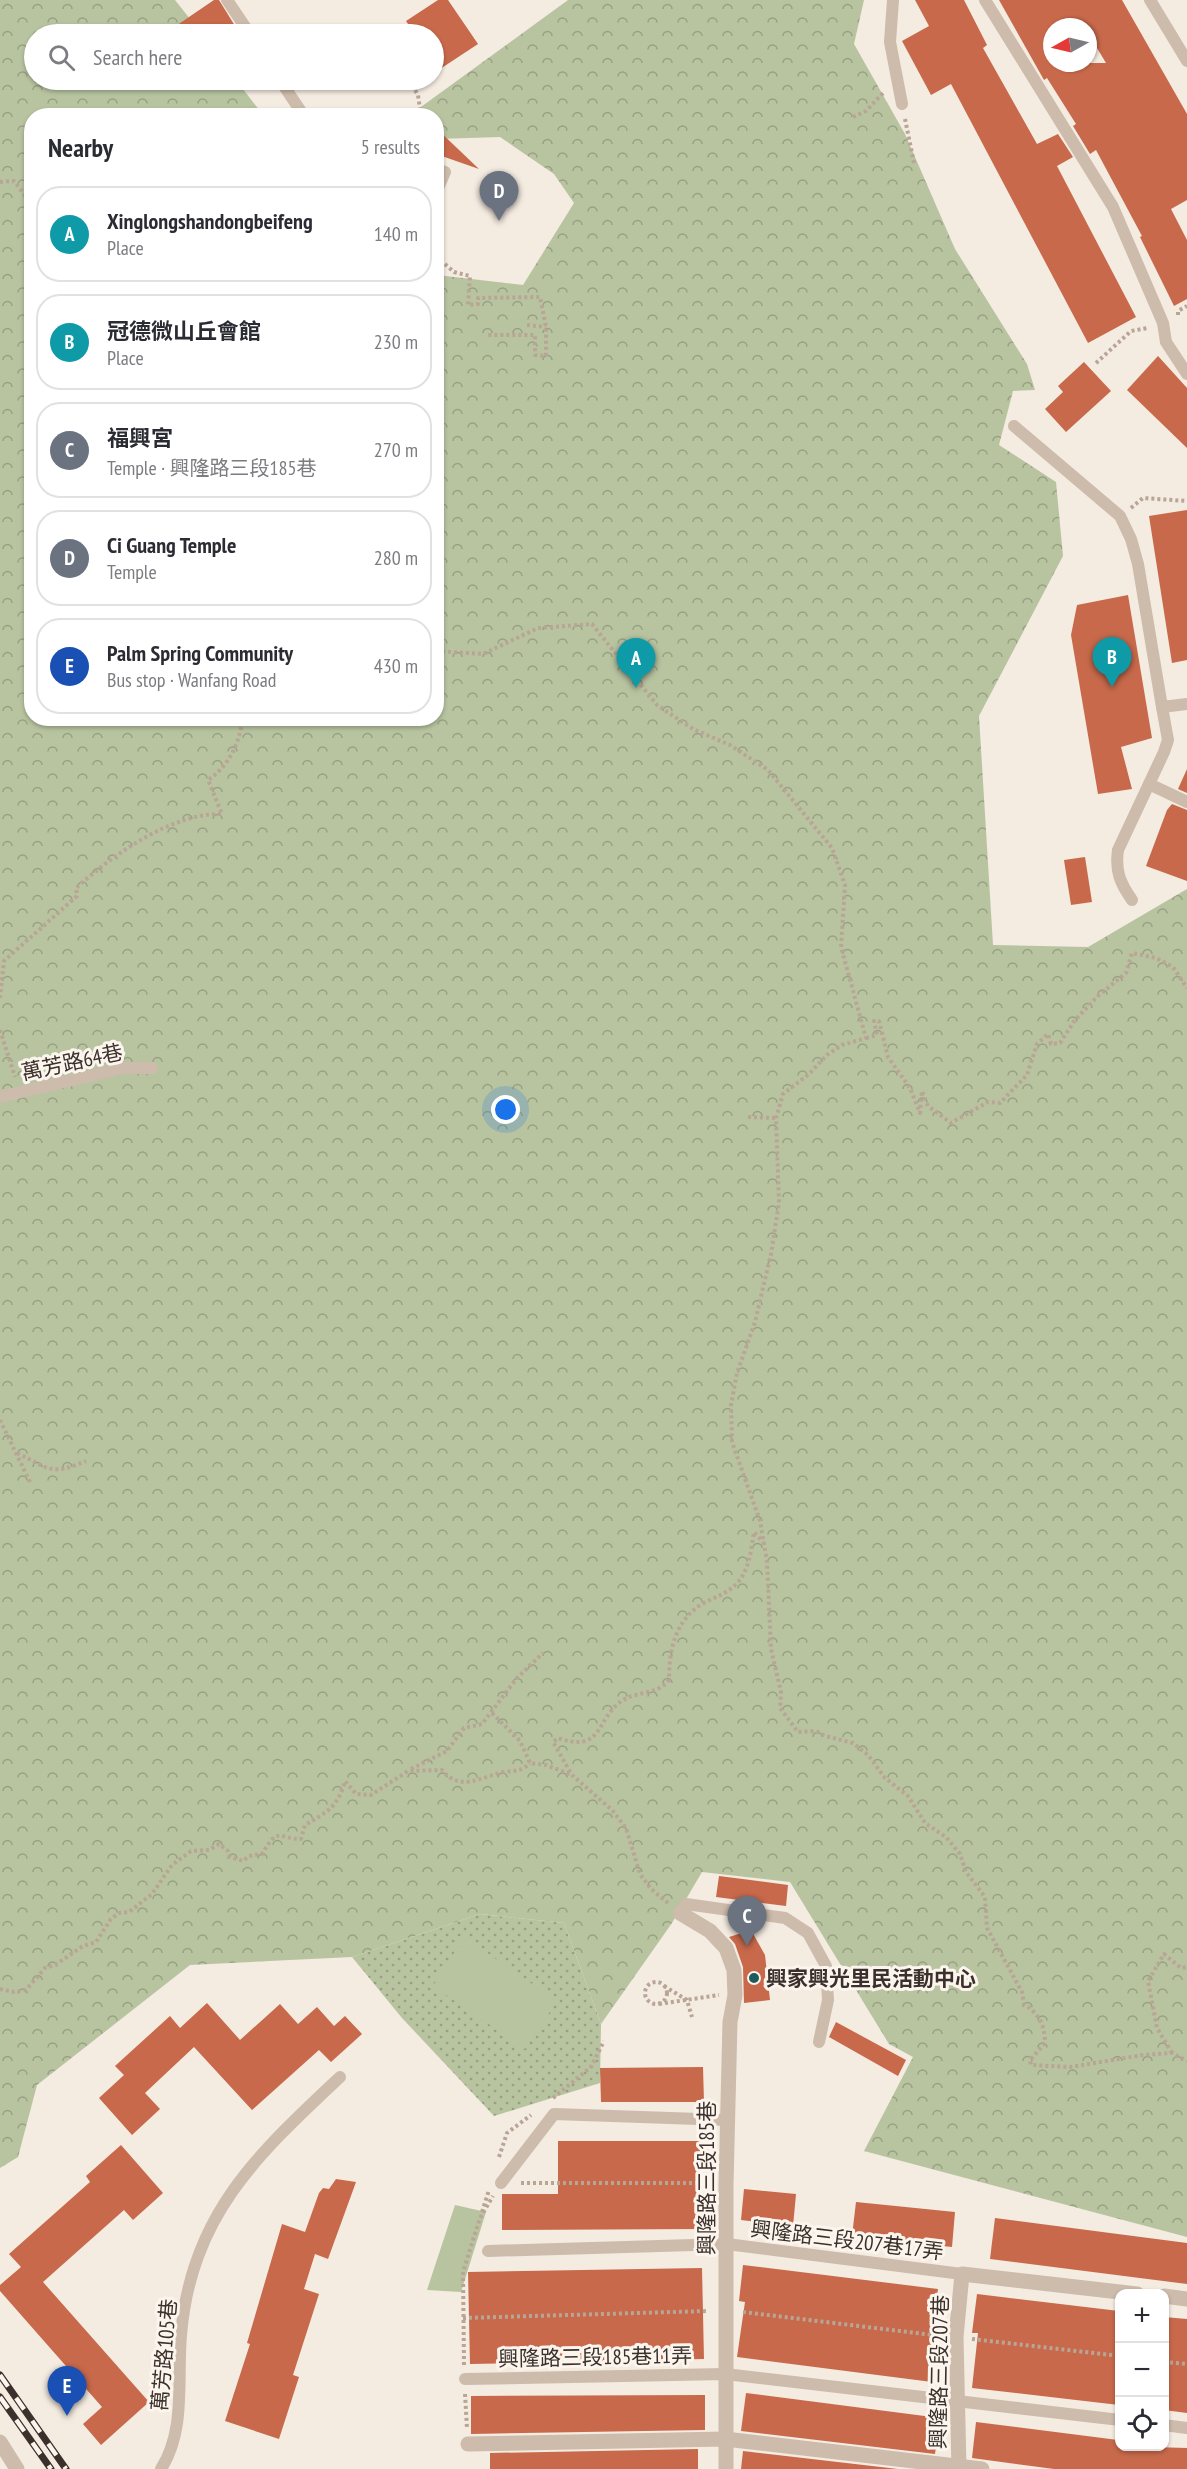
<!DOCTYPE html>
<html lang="en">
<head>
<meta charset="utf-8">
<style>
  body { margin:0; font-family:"PT Sans Narrow","Noto Sans TC",sans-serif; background:#f2f2f3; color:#2b2b33 }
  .controls { position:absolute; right:18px; bottom:18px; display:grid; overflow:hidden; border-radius:12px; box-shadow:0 2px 4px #0004 }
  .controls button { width:54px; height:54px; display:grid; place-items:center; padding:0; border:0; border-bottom:2px solid #e1e1e2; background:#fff; color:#2b2b33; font:30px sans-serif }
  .compass { position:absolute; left:1043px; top:18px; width:54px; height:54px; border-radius:50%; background:#fff; box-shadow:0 2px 4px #0004; rotate:262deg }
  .you { position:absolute; left:506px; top:1110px; width:21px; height:21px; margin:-15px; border:4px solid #fff; border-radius:50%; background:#1a73e8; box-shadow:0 0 0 9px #1a73e833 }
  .badge { display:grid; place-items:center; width:39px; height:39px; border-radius:50%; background:#1f5a5e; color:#fff; font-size:20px; font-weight:700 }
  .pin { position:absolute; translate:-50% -50px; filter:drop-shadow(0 2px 3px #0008) }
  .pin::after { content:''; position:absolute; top:32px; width:21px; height:18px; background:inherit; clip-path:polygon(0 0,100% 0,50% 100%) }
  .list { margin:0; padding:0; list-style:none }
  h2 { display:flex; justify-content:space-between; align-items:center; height:78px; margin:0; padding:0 24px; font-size:26px }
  h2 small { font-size:20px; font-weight:400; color:#7c7c81 }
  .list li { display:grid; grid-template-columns:39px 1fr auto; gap:18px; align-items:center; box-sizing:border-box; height:96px; margin:0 12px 12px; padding:0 12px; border:2px solid #e1e1e2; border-radius:24px }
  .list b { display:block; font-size:22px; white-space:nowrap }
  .list p { margin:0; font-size:20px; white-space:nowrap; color:#7c7c81 }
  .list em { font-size:20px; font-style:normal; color:#7c7c81 }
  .icon { flex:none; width:33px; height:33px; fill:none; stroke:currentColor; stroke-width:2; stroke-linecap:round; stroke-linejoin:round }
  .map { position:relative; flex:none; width:1187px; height:2469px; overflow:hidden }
  .search { position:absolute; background:#fff; box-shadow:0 2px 4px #0004; left:24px; top:24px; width:420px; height:66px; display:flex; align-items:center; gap:15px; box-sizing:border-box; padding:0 21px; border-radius:33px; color:#7c7c81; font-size:22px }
  .panel { position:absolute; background:#fff; box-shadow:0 2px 4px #0004; left:24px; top:108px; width:420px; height:618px; border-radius:24px }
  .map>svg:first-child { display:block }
  .green { fill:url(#green-dots) }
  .forest { fill:url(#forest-crowns) }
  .pitch { fill:#b8c4a0 }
  .building { fill:#c8694b; fill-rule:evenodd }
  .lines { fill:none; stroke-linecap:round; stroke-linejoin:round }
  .path { stroke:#b9a596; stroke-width:4; stroke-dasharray:3 3; stroke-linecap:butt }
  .service { stroke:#cdbbac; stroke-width:12 }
  .minor { stroke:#cdbbac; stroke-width:15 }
  .tertiary { stroke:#cdbbac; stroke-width:15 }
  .rail-casing { stroke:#3b302b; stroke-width:7 }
  .rail { stroke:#fbf5ee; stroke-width:4.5; stroke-dasharray:14; stroke-linecap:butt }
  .poi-dot { fill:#1f5a5e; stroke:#fbf5ee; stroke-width:2 }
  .labels { text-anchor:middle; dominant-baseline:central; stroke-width:6; stroke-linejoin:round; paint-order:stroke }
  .street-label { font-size:21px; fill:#3b302b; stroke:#fbf5ee }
  .poi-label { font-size:21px; font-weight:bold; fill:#3b302b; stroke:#fbf5ee; text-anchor:start }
</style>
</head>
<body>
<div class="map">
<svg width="1187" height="2469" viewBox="0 0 1187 2469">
  <defs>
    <pattern id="green-dots" width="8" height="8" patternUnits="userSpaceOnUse" patternTransform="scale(1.5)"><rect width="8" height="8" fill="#b8c4a0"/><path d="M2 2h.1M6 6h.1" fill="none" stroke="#97a083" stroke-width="1.8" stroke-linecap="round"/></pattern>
    <pattern id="forest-crowns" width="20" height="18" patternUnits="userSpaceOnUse" patternTransform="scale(1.5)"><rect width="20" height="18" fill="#b8c4a0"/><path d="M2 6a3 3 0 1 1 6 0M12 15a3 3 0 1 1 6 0" fill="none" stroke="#97a083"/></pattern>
  </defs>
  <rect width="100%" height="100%" fill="#f4ebe1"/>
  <path class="green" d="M480,1914L564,1923L601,2024L600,2083L494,2116L402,2018L352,1957Z"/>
  <path class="forest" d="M0,0H175L202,34H34V80H236L263,115L32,116V718H436L437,275L523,285L574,203L554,174L500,137L437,139L436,116L416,115L414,112L568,0H864L854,44L905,134L955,249L1027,364L1035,390L1013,391L999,445L1056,482L1063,556L979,716L993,945L1088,947L1187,889V2237L864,2151L913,2057L889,2044L790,1882L702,1872L672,1923L601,2024L564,1923L480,1914L352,1957L190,1965L37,2085L18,2157L0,2168Z"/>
  <g class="pitch">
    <path d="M464,1937L557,2001L525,2049L433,1986Z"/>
    <path d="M455,2205L486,2212L461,2292L427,2290Z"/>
  </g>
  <g class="building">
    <path d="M219,0L240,34H214L207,24L197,34H164L214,0Z"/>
    <path d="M438,0H448L478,44L434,73V34H415L406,21Z"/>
    <path d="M915,0H964L987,45L983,48L1037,144L1058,134L1073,157L1057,166L1136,317L1088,343L951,84L931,95L902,41L929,26Z"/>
    <path d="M999,0H1122L1187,114V200L1171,209L1187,240V299L1174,306L1140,237L1142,236L1096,150L1090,154L1073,126L1076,124L1047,78L1044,80ZM1052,27H1088V33L1106,63H1052Z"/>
    <path d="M436,128L479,169L436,154Z"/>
    <path d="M1158,356L1187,388V448L1127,390Z"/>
    <path d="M1084,362L1111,391L1066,432L1045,409L1063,392L1058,386Z"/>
    <path d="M1187,510V660L1172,663L1149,516Z"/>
    <path d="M1128,595L1152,738L1121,747L1132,789L1098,794L1071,635L1077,605Z"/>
    <path d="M1187,769V793L1178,789Z"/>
    <path d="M1172,804L1187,810V881L1146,866L1167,810Z"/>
    <path d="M1085,857L1092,902L1071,905L1064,860Z"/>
    <path d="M719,1876L788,1885L786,1906L716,1897Z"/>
    <path d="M751,1930L765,1955L770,2000L744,2003L743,1967L735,1944L729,1937Z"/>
    <path d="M207,2003L240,2040L280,2004L298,2024L317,2007L334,2026L345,2016L362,2034L331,2062L319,2050L252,2110L194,2047L145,2093L160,2109L132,2135L99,2098L124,2075L115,2066L170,2016L180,2028Z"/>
    <path d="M836,2022L906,2060L898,2076L829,2037Z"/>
    <path d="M703,2067L704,2102H601L600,2068Z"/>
    <path d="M558,2141H700L702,2229L502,2230V2194H558Z"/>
    <path d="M121,2145L163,2193L133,2220L124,2210L43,2282L149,2402L101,2445L83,2424L102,2407L0,2291V2285L21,2267L9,2254L90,2182L86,2176Z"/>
    <path d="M336,2179L356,2182L328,2259L315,2254L304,2289L319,2294L293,2375L299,2377L279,2439L225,2421L250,2344L247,2343L282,2224L305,2232L319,2193L323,2188L329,2189Z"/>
    <path d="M744,2189L796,2194L793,2226L741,2220Z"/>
    <path d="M856,2202L955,2212L952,2247L852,2236Z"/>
    <path d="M995,2218L1187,2243V2284L990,2259Z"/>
    <path d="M743,2265L938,2289L931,2344L937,2345L932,2382L737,2357L745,2302L739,2301Z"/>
    <path d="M702,2268L704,2359L470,2364L468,2272Z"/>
    <path d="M977,2294L1119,2311V2405L972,2388L978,2333H972Z"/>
    <path d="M1164,2317L1187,2319V2413L1164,2410Z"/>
    <path d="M746,2393L940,2418L935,2454L741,2431Z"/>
    <path d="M705,2395V2430L471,2434V2396Z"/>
    <path d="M976,2422L1118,2440V2446L1187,2448V2469H1054L972,2458Z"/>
    <path d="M698,2449V2469H490V2453Z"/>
    <path d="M743,2451L898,2469H741Z"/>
  </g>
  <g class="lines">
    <g class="path">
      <path d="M409,80L418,95L421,116"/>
      <path d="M853,117L866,111L884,92"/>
      <path d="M905,119L914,163"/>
      <path d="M0,182L14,181L32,205"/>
      <path d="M436,256L454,272L470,276L468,305L478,304V298L540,297L546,327V356L535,355V335H488"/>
      <path d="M1178,315V311L1187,306"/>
      <path d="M527,325L546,327"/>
      <path d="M1096,363L1131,331L1148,328"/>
      <path d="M1131,508L1143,498L1187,501"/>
      <path d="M436,651L483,654L538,628L592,624L657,705L693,729L730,745L768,770L832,848L845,885L841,947L866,1038L842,1045L827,1055L809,1074L783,1094L776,1118L779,1203L771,1254L755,1322L737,1373L731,1405L732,1442L760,1521L767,1561L771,1649L781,1692L780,1708L798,1732L816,1731L825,1736L853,1743L868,1755L885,1778L908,1796L925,1823L946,1837L960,1854L966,1872L985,1897L987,1928L1022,1992L1024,2004C1039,2014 1045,2025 1045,2043L1030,2060L1031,2065L1070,2067L1143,2055L1172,2053L1187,2061"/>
      <path d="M0,998L4,961L77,896L76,888C113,855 171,813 222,814L208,780C229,766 239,744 243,718"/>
      <path d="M0,1030L15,1077"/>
      <path d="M866,1038L877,1035L874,1021H879L888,1057L910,1088L920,1113L922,1091L928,1106L951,1123L988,1102L1000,1103L1027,1075L1037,1044L1048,1034L1051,1044L1060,1043L1075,1020L1098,996L1126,973L1132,953L1156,958L1173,967L1187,988"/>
      <path d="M748,1117L776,1118"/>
      <path d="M0,1420L30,1482"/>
      <path d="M17,1453C50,1469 50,1476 86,1461"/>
      <path d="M492,1713L520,1741L530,1763L546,1765L572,1775"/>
      <path d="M411,1769L447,1751L464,1728L482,1724L517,1678L543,1653"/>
      <path d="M668,1903L651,1889L640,1874L626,1828L612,1810L572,1775L553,1742L558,1738C604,1754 595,1718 623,1700C638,1691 657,1695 669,1680C669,1650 675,1619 704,1603C717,1596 729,1593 739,1581C750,1567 751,1549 754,1532L763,1542"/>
      <circle cx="656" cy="1993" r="11"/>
      <path d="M664,1986L687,2000L692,2017"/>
      <path d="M0,1989L14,1992L26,1990L45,1968L55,1965L83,1946L96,1942L111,1919L119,1913L129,1912L152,1894L172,1865L191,1851L209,1850L219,1844L228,1851L230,1857L243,1861L249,1856L262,1854C279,1825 278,1839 301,1839L305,1825C327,1812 338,1807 345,1781L356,1794L371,1795L408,1771L442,1770C461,1793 482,1776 504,1772C516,1770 521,1772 530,1763"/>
      <path d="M659,2004L719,1995"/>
      <path d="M1172,2053L1157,2028L1148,1981L1164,1954L1181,1968L1187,1967"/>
      <path d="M553,2098L591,2067L604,2041"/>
      <path d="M499,2157L507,2133L531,2115"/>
      <path d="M521,2183H708"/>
      <path d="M482,2212L489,2190"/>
      <path d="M743,2312L941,2336"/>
      <path d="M463,2318L708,2311"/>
      <path d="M972,2339L1120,2356"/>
      <path d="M1164,2362L1187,2364"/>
      <path d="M464,2365L463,2272L480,2218L493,2196"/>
      <path d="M465,2394L467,2428"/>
    </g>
    <g class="service">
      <path d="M227,0L250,34"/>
      <path d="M893,0L890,42L902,104"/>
      <path d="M985,0L1113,207L1163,323L1166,342L1187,374"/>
      <path d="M1150,0L1187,61"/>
      <path d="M280,80L304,116"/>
      <path d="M436,169L445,172L439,186"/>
      <path d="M1014,426L1120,516L1131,539L1138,564L1162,707"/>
      <path d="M1149,784L1187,802"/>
      <path d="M1132,900C1120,883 1115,871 1118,850L1164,752L1168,740L1162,707L1187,704"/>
      <path d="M0,1097L124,1068H152"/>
      <path d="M680,1913L686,1904L785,1918L808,1933L826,1966L828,2000L819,2042"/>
      <path d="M501,2183L554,2114L728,2120"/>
      <path d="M488,2251L727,2244L962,2274"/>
      <path d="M465,2379L725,2374L1120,2420"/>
      <path d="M1164,2425L1187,2428"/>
      <path d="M161,2469C186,2430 177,2380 181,2335C191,2215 258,2154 340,2077"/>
    </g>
    <g class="minor">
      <path d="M680,1913L710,1931L726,1948L734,1970L735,1995L730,2022L726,2184V2469"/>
      <path d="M1164,2296L1187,2299"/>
      <path d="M468,2444L725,2439L982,2469"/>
      <path d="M959,2469L956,2337L962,2274L1137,2294"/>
    </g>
    <path class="tertiary" d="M0,2442L17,2469"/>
    <g class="rail-casing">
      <g id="rail">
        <path d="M0,2375L66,2469"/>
        <path d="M0,2397L51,2469"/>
      </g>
    </g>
    <use href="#rail" class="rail"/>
  </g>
  <circle class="poi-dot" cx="754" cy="1978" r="6"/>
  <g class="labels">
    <g class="street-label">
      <text transform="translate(72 1062) rotate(-12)">萬芳路64巷</text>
      <text transform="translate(706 2178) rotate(-90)">興隆路三段185巷</text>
      <text transform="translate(847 2240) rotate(7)">興隆路三段207巷17弄</text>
      <text transform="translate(164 2355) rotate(-85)">萬芳路105巷</text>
      <text transform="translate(595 2357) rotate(-1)">興隆路三段185巷11弄</text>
      <text transform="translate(939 2372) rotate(-89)">興隆路三段207巷</text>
    </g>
    <g class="poi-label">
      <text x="766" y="1978">興家興光里民活動中心</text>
    </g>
  </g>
</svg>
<div class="controls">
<button>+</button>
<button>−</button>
<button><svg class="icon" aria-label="locate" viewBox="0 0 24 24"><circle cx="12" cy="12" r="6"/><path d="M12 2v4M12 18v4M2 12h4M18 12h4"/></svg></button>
</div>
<svg class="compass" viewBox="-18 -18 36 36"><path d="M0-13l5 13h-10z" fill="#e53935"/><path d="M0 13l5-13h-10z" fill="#7c7c81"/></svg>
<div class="you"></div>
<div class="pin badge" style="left:636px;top:688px;background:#0f9aa8">A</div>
<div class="pin badge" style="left:1112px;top:687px;background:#0f9aa8">B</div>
<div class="pin badge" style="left:747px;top:1946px;background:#6b7280">C</div>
<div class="pin badge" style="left:499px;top:221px;background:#6b7280">D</div>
<div class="pin badge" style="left:67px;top:2416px;background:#1a4fb4">E</div>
<div class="search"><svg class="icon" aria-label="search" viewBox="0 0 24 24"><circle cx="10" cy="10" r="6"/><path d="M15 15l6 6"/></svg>Search here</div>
<section class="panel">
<h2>Nearby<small>5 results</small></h2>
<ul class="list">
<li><span class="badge" style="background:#0f9aa8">A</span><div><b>Xinglongshandongbeifeng</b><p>Place</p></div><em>140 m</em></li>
<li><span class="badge" style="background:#0f9aa8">B</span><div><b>冠德微山丘會館</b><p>Place</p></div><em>230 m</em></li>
<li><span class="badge" style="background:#6b7280">C</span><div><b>福興宮</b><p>Temple · 興隆路三段185巷</p></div><em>270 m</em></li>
<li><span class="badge" style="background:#6b7280">D</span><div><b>Ci Guang Temple</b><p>Temple</p></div><em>280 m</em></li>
<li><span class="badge" style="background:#1a4fb4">E</span><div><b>Palm Spring Community</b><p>Bus stop · Wanfang Road</p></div><em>430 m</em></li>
</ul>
</section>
</div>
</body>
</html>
